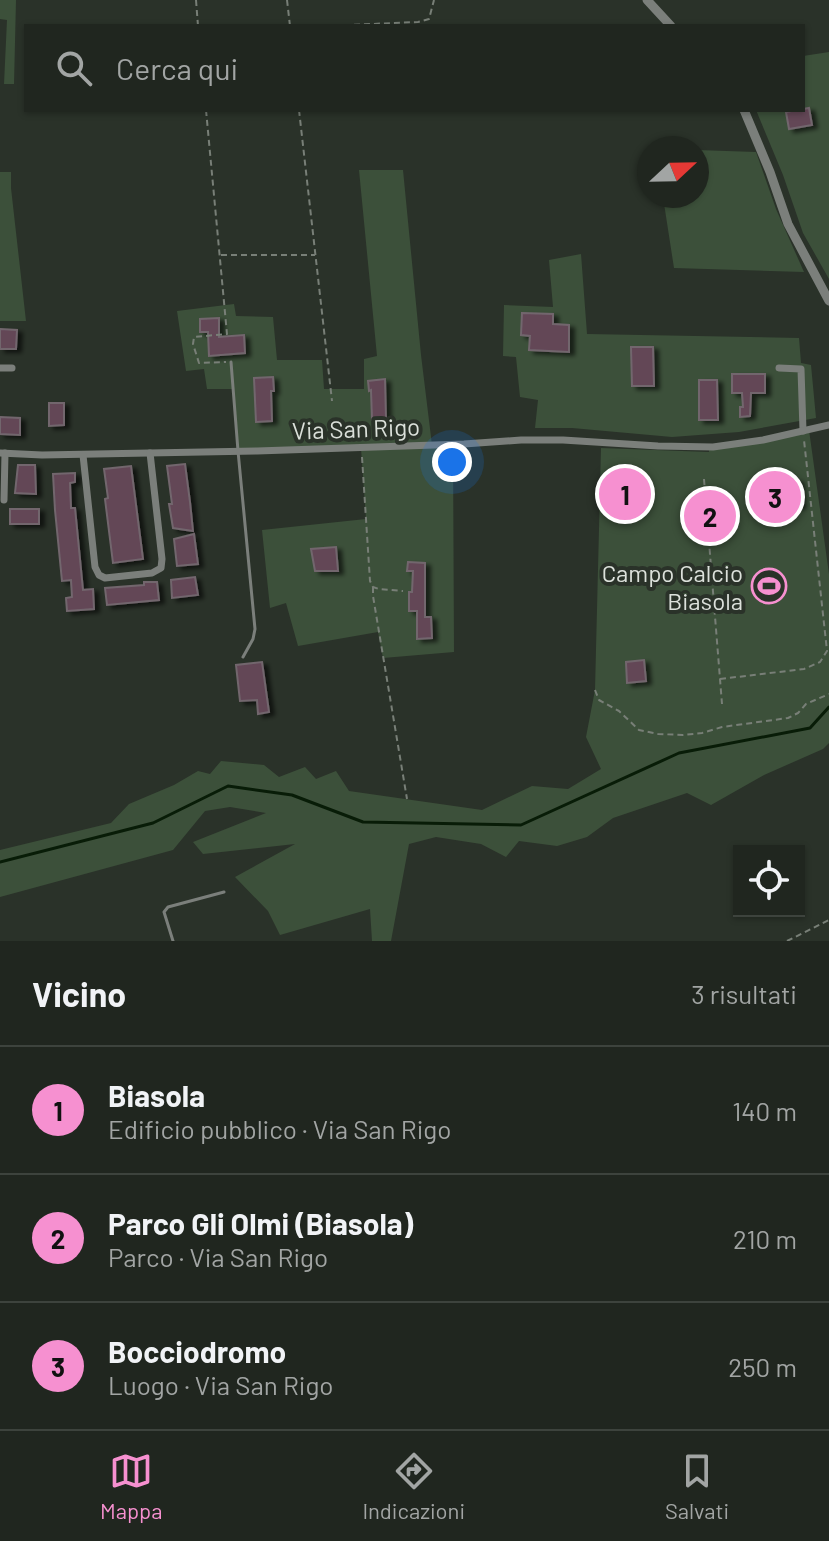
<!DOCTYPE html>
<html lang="it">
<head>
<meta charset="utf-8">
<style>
  body { margin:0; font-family:Barlow,sans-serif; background:#2d322c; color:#f1f3f6 }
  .controls { position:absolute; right:24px; bottom:24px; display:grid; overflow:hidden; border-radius:0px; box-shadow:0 2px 6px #0004 }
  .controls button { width:72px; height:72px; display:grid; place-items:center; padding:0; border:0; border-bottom:2px solid #3d433d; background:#20261f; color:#f1f3f6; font:40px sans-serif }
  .compass { position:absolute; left:637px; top:136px; width:72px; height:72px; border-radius:50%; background:#20261f; box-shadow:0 2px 6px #0004; rotate:68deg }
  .you { position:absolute; left:452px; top:462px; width:28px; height:28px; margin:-20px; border:6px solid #fff; border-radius:50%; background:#1a73e8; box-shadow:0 0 0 12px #1a73e833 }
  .badge { display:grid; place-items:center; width:52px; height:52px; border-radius:50%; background:#f690d0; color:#111; font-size:26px; font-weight:700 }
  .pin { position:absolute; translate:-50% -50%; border:4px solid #fff; box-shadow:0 2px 8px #0006 }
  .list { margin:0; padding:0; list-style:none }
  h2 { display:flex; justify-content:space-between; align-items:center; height:104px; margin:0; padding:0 32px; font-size:34px }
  h2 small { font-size:26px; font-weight:400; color:#a2a5a4 }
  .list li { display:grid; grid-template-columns:52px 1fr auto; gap:24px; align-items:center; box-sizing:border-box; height:128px; padding:0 32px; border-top:2px solid #3d433d }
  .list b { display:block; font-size:30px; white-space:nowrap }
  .list p { margin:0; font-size:26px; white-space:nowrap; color:#a2a5a4 }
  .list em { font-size:26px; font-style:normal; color:#a2a5a4 }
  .icon { flex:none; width:44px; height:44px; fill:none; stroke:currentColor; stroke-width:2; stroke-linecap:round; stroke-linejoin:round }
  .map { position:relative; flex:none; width:829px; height:941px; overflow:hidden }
  .search { position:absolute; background:#20261f; box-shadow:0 2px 6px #0004; left:24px; right:24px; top:24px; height:88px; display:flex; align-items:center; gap:20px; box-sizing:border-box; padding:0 28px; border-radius:0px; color:#a2a5a4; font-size:30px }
  .sheet { height:488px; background:#20261f }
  nav { display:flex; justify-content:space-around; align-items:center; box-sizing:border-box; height:112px; border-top:2px solid #3d433d; background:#20261f; font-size:22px; color:#a2a5a4 }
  nav a { display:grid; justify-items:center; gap:4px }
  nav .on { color:#f690d0 }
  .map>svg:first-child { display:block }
  .green { fill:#3c503a }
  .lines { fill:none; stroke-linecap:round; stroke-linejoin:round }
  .stream { stroke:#081c07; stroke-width:3 }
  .building { fill:#634657; stroke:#72666d; stroke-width:2; filter:url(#shadow) }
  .path { stroke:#787f77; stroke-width:2; stroke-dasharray:6 4; stroke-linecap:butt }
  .service { stroke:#7b7f7b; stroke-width:3 }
  .minor { stroke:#7b7f7b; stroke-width:7 }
  .tertiary { stroke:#7b7f7b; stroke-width:9 }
  .labels { text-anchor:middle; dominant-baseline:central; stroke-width:8; stroke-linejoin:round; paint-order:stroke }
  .street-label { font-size:24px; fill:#dce1db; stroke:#2a3229 }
  .poi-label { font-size:24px; fill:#dce1db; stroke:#2a3229; text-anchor:end }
</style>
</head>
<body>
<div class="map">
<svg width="829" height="941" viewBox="0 0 829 941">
  <defs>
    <filter id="shadow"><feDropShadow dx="5" dy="3" stdDeviation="2" flood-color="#0009"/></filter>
  </defs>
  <rect width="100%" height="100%" fill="#2a3229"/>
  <g class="green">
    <path d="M0,0H16L14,84H4L7,20L0,19Z"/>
    <path d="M829,52V279L803,233L783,175L756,110H803V56Z"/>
    <path d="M697,150L756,152L776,209L804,272L674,268L663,197L697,196Z"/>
    <path d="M359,170H403L421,355L432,445L453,444L454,652L383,658L378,632L298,646L286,603L270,608L262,530L366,519L361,448L238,451L233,389H207L204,369L186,371L177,311L234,304L236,316L273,317L277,360H322L324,389H364V359L377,356Z"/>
    <path d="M0,172H11V188L26,321H0Z"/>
    <path d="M581,254L587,334L799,338L801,363L811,365L816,418L739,432L672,437L572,428H535L538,400L520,397L516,357L503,356L504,305L553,307L549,260Z"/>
    <path d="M809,430L829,574V743L823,749L764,775L711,805L687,793L613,818L587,837L557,846L519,841L506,857L481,844L436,837L409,844L391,941H372L370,909L280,935L268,911L235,877L295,844L203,854L193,842L266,813L230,807L205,811L173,850L0,897V850L111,823L129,804L174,785L198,771L210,774L221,761L264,765L279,777L305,767L316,779L336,771L349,791L482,810L532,786L568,789L601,769L586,737L595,690L601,448L709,452V447Z"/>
  </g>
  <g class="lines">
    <path class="stream" d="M0,862L153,823L228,786L292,795L363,822L521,825L679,753L810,728L829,707"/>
  </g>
  <g class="building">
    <path d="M809,108L812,125L789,129L786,112Z"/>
    <path d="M522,313L553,314V324L569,325V352L529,350L530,336L521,335Z"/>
    <path d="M219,318V337L244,335L245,353L209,356L208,332H200V319Z"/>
    <path d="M0,329L17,330L16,349H0Z"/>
    <path d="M631,347H653L654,386H632Z"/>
    <path d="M732,374H765V393H751L750,416L740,417V407H743L742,393H732Z"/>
    <path d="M273,377L274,391H271L272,421L256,422L254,378Z"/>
    <path d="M385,379L386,420H372L371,390L369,391L368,381Z"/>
    <path d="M699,380H717L718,420H699Z"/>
    <path d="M49,403H64V425L49,426Z"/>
    <path d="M0,417L20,418V435L0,434Z"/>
    <path d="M185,464L190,502L193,531L173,528L169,504H172L167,466Z"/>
    <path d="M18,465H35L36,494L15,493Z"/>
    <path d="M131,466L143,559L113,563L105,499L108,498L104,469Z"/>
    <path d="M75,473V482L70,483L71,508H75L83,590L93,589L94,609L67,611L66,598L72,597L71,580L62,581L55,510L53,474Z"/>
    <path d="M798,480L800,505L751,508L750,489H753V483Z"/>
    <path d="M623,482L634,483L633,487H637V494H619L618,508H611L612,485H623Z"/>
    <rect x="10" y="509" width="29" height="15"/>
    <path d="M194,534L198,564L177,566L174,539Z"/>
    <path d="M336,547L338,571H315L311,549Z"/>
    <path d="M408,562L425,563V617H431L432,638L417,639V611H409V592H412L413,571H407Z"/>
    <path d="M195,577L198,595L172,598L171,580Z"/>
    <path d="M144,582H157L159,600L107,605L105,588L144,585Z"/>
    <path d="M644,660L646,681L627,683L626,662Z"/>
    <path d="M262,662L269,712L258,714L257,700L240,701L236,665Z"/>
  </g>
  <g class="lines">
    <g class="path">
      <path d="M196,0L198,26"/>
      <path d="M287,0L290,26"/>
      <path d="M324,26L418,22L429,19L434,0"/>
      <path d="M206,110L227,334L194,337L193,344L199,363L226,362"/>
      <path d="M299,110L332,401"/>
      <path d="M221,255H315"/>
      <path d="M362,457L370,581L373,587L379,589L403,591"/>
      <path d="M704,479L722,704"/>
      <path d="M373,587V596L407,799"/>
      <path d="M720,679L804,669L820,662L827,651L804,440"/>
      <path d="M595,690L599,700L619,711L639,730L658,734L683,735L702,733L722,727L788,718L798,713L806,704L829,694"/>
      <path d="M787,941L829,920"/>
    </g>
    <g class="service">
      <path d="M231,362L238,451L255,629L253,639L243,657"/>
      <path d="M173,941L164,912L168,907L224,892"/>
    </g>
    <g class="minor">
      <path d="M0,368H12"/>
      <path d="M779,368L801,369L803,431"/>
      <path d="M0,453L42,455L257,451L464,444L521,440H563L658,446L713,447L763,440L829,425"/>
      <path d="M83,455L95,567L99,575L105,578L152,573L161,568L162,559L150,453"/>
      <path d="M4,500L5,453"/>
    </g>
    <g class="tertiary">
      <path d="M647,0L671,26"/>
      <path d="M744,110L770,172L788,224L829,301"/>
    </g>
  </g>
  <defs>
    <g id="stadium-ring" transform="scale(1.8)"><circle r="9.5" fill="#2a3229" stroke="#f690d0" stroke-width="1.5"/><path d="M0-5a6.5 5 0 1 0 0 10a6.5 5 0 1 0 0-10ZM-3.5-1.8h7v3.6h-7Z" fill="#f690d0"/></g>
  </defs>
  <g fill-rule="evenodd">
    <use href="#stadium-ring" x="769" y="586"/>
  </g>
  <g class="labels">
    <g class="street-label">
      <text transform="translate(356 428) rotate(-2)">Via San Rigo</text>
    </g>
    <g class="poi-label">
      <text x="743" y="572">Campo Calcio<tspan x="743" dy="28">Biasola</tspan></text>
    </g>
  </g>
</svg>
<div class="controls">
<button><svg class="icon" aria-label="locate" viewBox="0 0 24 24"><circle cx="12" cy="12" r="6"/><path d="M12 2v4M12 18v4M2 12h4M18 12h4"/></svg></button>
</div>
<svg class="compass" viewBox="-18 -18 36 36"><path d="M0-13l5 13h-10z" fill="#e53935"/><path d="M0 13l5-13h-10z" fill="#a2a5a4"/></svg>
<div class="you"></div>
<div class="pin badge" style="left:625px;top:494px">1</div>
<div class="pin badge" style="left:710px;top:516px">2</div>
<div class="pin badge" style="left:775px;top:497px">3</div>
<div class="search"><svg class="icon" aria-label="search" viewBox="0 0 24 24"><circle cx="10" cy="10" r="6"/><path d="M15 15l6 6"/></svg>Cerca qui</div>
</div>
<section class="sheet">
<h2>Vicino<small>3 risultati</small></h2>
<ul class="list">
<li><span class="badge">1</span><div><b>Biasola</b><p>Edificio pubblico · Via San Rigo</p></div><em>140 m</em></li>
<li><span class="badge">2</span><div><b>Parco Gli Olmi (Biasola)</b><p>Parco · Via San Rigo</p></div><em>210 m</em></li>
<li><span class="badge">3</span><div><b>Bocciodromo</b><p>Luogo · Via San Rigo</p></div><em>250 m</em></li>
</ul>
</section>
<nav>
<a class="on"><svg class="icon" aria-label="map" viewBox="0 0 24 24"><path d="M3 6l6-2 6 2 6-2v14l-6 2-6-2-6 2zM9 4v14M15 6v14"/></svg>Mappa</a>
<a><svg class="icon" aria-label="directions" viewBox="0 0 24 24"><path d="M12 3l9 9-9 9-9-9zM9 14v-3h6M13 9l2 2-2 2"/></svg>Indicazioni</a>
<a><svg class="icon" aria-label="saved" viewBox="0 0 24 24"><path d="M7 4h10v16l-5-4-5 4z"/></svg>Salvati</a>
</nav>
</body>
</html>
